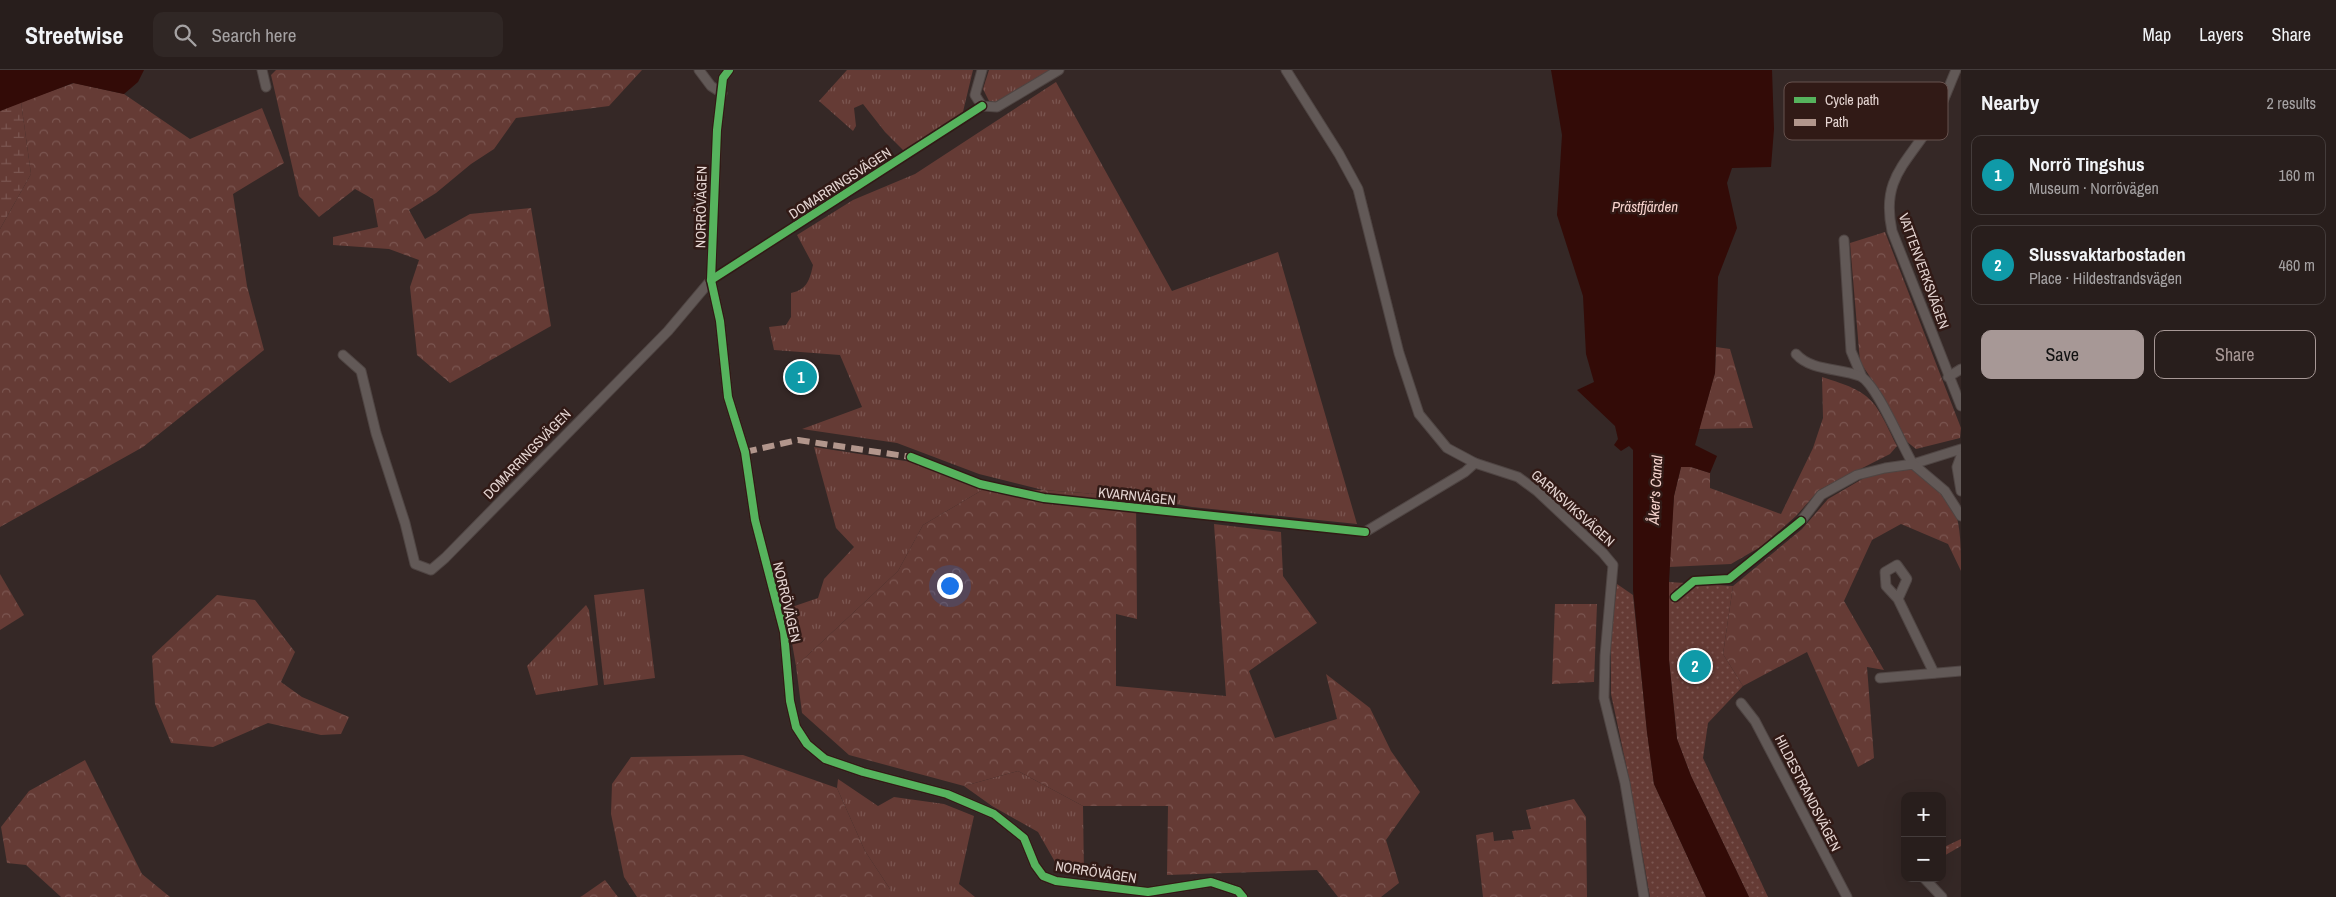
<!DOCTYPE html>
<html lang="en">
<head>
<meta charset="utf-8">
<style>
  body { margin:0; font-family:"Archivo Narrow",sans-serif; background:#302725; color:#f1f3f6 }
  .controls { position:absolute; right:15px; bottom:15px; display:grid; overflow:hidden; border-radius:10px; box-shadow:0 5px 20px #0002 }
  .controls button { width:45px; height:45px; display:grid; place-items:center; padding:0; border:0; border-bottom:1px solid #443c3b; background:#281e1c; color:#f1f3f6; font:25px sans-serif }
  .you { position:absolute; left:949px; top:515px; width:18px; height:18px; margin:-12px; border:4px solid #fff; border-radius:50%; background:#1a73e8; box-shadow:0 0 0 8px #1a73e833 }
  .badge { display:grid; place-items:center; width:32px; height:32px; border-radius:50%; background:#a79896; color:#fff; font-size:16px; font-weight:700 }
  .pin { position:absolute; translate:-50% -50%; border:2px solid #fff; box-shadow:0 1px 5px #0006 }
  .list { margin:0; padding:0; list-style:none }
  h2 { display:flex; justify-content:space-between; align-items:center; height:65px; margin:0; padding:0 20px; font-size:21px }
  h2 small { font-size:16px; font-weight:400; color:#a5a2a3 }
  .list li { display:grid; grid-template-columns:32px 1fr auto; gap:15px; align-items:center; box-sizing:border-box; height:80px; margin:0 10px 10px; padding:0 10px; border:1px solid #443c3b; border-radius:10px }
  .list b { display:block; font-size:19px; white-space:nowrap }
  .list p { margin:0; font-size:16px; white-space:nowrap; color:#a5a2a3 }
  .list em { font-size:16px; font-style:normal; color:#a5a2a3 }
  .actions { display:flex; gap:10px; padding:15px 20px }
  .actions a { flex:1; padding:11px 0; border:1px solid #a79896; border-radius:10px; text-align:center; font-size:18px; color:#a79896 }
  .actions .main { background:#a79896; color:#111 }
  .icon { flex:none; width:28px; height:28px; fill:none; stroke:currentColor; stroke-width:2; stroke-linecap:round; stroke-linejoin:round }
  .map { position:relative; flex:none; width:1961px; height:827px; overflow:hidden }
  header { display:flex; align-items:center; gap:30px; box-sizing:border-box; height:70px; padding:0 25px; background:#281e1c; border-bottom:1px solid #443c3b }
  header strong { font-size:24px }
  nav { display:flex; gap:28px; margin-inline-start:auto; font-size:18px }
  .search { width:350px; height:45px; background:#302725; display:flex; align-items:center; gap:12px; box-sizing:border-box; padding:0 18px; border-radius:10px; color:#a5a2a3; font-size:19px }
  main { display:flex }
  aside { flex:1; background:#281e1c }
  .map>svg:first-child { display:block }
  .grass { fill:url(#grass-tufts) }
  .forest { fill:url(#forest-crowns) }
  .wetland { fill:url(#wetland-marsh) }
  .park { fill:url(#park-dots) }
  .water { fill:#330b07 }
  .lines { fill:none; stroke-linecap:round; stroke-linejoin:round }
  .minor-casing { stroke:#4f4543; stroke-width:11 }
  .minor { stroke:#625957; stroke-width:9 }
  .quiet { stroke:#b2968c; stroke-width:6; stroke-dasharray:12 6; stroke-linecap:butt }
  .cycleway-casing { stroke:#311a16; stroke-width:11 }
  .cycleway { stroke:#56b35d; stroke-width:8 }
  .labels { text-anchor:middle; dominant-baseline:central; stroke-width:5; stroke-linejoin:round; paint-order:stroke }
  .street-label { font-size:14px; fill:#e5d5d2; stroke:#311a16 }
  .water-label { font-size:15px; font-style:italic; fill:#f6d3cd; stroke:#311a16 }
  .key { fill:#311a16; stroke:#67524e; stroke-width:1 }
  .key-label { font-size:14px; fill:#e5d5d2 }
</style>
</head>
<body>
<header>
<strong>Streetwise</strong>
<div class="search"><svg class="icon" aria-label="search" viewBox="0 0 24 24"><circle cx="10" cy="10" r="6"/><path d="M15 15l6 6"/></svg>Search here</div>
<nav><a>Map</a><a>Layers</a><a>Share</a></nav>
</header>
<main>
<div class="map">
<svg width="1961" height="827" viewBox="0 0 1961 827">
  <defs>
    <pattern id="grass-tufts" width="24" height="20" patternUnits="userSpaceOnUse" patternTransform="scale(1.25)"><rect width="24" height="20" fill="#653b35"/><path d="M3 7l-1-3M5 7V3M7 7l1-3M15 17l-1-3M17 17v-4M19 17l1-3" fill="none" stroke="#7b5651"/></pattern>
    <pattern id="forest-crowns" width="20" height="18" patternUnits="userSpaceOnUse" patternTransform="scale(1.25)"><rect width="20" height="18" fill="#653b35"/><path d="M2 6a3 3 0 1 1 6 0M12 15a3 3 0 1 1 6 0" fill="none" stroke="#7b5651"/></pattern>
    <pattern id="wetland-marsh" width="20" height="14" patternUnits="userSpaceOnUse" patternTransform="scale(1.25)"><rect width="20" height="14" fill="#653b35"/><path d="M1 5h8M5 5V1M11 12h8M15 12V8" fill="none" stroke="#7b5651"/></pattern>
    <pattern id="park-dots" width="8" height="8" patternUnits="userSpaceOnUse" patternTransform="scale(1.25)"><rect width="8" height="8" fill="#653b35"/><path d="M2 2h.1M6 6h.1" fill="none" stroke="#7b5651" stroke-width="1.8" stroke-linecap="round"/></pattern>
  </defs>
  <rect width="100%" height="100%" fill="#352826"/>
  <g class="grass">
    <path d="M847,0H973L962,46L904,81L885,62L863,34L854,38L856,56L853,61L819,31Z"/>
    <path d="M989,0H1052L1000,33L989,31L983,19Z"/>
    <path d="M1056,12L1172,221L1278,182L1357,454L1192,437L1136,427L1043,420L979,404L897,373L802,359L862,337L840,285L774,280L769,257L786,255L791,247V223C807,220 810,209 813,195L797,165L853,130L915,104Z"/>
    <path d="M814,377L912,392L984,419L923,455L898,501L796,596L786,539L818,528L824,509L854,477L836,458Z"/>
    <path d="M644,519L655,608L604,615L594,525Z"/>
    <path d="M586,535L589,540L598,615L536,625L527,596Z"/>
    <path d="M1018,701L1083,736L1084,806L1059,799L1038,762L992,736L964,716Z"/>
    <path d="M838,709L878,736L894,727L944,734L974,746L959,814L975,827H890V819L865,781L837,718Z"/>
  </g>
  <g class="forest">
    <path d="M276,0H642L609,36L516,48L494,79L471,94L436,123L409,140L425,169L470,144L531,138L551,256L450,313L417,285L410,217L419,190L389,179L333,175V167L378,157L373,129L355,119L319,147L299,126L271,5Z"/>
    <path d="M74,13L124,24L190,69L262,38L284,93L233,124L247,216L264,280L143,377L0,457V159L31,104L21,32Z"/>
    <path d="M1885,162L1961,358L1960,368L1916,379L1906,371L1885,329L1860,292L1850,173Z"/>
    <path d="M1716,277L1730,279L1753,358L1699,359L1715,303Z"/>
    <path d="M1822,307C1874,323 1874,329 1897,376L1890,384L1819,420L1796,446L1762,476L1731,494L1669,497L1674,426L1681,397H1691L1710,403V418L1781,444L1813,378L1823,348Z"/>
    <path d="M1901,392C1909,395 1920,397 1927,402C1961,426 1961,464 1961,501L1948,474L1901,454L1872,470L1844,531L1884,600L1867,597L1874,688L1858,697L1807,582L1743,616L1723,584L1733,516L1802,459L1828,429L1864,408Z"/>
    <path d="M984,419L1043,420L1136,427L1137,549L1116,544V616L1226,626L1214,454L1281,462L1283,506L1317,553L1249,601L1275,668L1337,649L1326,604L1370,638L1391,681L1420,722L1386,770L1399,813L1381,827H1338L1317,800L1167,805L1168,736H1083L1018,701L964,716L849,685L802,643L796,596L898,501L923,455Z"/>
    <path d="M0,504L24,545L0,560Z"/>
    <path d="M217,525L255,530L295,582L281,612L302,627L349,647L341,664L321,665L268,653L213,677L171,673L155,634L152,586Z"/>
    <path d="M1555,534H1597L1594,612L1552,614Z"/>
    <path d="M743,685L837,718L865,781L890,819V827H637L624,807L611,744L612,714L631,687Z"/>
    <path d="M85,690L142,804L170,827H61L26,795L7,793L1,757L29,721Z"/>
    <path d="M1574,729L1586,747L1587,827H1483L1476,765L1493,762L1494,771L1514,769L1512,761L1531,759L1526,740Z"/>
    <path d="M605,810L618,827H580L582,826Z"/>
  </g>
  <path class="wetland" d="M21,32L31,104L0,159V41Z"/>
  <g class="park">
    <path d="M1669,512L1733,516L1723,584L1743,616L1708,653L1703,688L1768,827H1749L1691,706L1677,669L1669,590Z"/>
    <path d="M1617,514L1633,525L1647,662L1654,714L1706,827H1650L1630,713L1611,624V568Z"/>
    <path d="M1961,769V776L1942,787V778Z"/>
  </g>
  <g class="water">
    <path d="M0,0H144L138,12L124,24L73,13L0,41Z"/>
    <path d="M1551,0H1772L1774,59L1771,97L1732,98L1727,113L1737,158L1718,207L1715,303L1695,375L1717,386L1710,403L1691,397H1681L1674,426L1669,512V590L1677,669L1691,706L1749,827H1706L1654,714L1647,662L1633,520V380L1629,376L1621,381L1614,375L1618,369L1615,356L1577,320L1594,312L1586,284L1583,226L1557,145L1562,65Z"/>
  </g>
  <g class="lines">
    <g class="minor-casing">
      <g id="minor">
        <path d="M262,0L266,17"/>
        <path d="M699,0L711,16L722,23"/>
        <path d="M729,0L723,8L717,60L711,210L720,251L728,327L745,382L755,450L784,562L790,631L796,657L807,674L825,689L863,702L947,724L994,744L1024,768L1035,795L1043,806L1056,811L1148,822L1211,812L1238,821L1243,827"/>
        <path d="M982,0L975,25L982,36L997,37L1059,0"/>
        <path d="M1286,0L1339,84L1358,119L1399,283L1419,344L1447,378L1475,393L1518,407L1537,421L1603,483L1613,495L1605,586L1604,628L1625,713L1644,827"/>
        <path d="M1956,0C1948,18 1941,40 1930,56C1905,95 1881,110 1892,161L1961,336"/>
        <path d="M1844,170L1851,281L1862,307"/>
        <path d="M1796,284C1811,301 1839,298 1860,306C1876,313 1902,376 1913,394L1961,379"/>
        <path d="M343,285L361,301L376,363L405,453L415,494L431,500L445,488L668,261L711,210"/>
        <path d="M1948,307L1961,299"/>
        <path d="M1961,386L1957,397L1961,421"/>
        <path d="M1801,451L1821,425L1857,405L1885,398L1913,394L1945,421L1961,446"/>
        <path d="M1365,462L1465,402L1475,393"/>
        <path d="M1898,529L1886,516L1885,502L1897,495L1907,509L1898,529L1934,603"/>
        <path d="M1880,608L1961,601"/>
        <path d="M1741,633L1755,651L1847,827"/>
        <path d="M1924,808L1942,827"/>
      </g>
    </g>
    <use href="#minor" class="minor"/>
    <path class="quiet" d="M745,382L798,370L911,387"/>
    <g class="cycleway-casing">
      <g id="cycleway">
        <path d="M729,0L723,8L717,60L711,210L720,251L728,327L745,382L755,450L784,562L790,631L796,657L807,674L825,689L863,702L947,724L994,744L1024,768L1035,795L1043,806L1056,811L1148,822L1211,812L1238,821L1243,827"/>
        <path d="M711,210L982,36"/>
        <path d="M911,387L980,414L1044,428L1365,462"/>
        <path d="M1675,527L1694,511L1729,509L1801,451"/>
      </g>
    </g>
    <use href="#cycleway" class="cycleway"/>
  </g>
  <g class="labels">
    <g class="street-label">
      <text transform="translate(840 113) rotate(-33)">DOMARRINGSVÄGEN</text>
      <text transform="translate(701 137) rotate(-89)">NORRÖVÄGEN</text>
      <text transform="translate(1924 201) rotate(70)">VATTENVERKSVÄGEN</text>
      <text transform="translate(527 384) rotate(-46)">DOMARRINGSVÄGEN</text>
      <text transform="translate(1137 426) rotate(6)">KVARNVÄGEN</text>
      <text transform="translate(1573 438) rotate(42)">GARNSVIKSVÄGEN</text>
      <text transform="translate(787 532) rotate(77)">NORRÖVÄGEN</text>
      <text transform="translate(1808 723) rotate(63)">HILDESTRANDSVÄGEN</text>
      <text transform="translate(1096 802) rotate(9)">NORRÖVÄGEN</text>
    </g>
    <g class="water-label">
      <text x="1645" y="136">Prästfjärden</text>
      <text transform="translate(1655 420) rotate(-87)">Åker's Canal</text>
    </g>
  </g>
  <rect x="1784" y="12" width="164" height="58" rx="8" class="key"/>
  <rect x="1794" y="27" width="22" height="6" fill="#56b35d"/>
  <rect x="1794" y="49" width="22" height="7" fill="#b2968c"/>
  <g class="key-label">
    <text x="1825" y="35">Cycle path</text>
    <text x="1825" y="57">Path</text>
  </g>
</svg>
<div class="controls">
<button>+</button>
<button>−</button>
</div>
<div class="you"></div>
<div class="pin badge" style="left:801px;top:307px;background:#0f9aa8">1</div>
<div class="pin badge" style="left:1695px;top:596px;background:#0f9aa8">2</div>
</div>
<aside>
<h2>Nearby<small>2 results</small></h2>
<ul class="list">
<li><span class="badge" style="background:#0f9aa8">1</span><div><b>Norrö Tingshus</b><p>Museum · Norrövägen</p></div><em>160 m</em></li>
<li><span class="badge" style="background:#0f9aa8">2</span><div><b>Slussvaktarbostaden</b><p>Place · Hildestrandsvägen</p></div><em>460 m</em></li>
</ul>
<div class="actions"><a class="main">Save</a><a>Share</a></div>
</aside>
</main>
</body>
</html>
